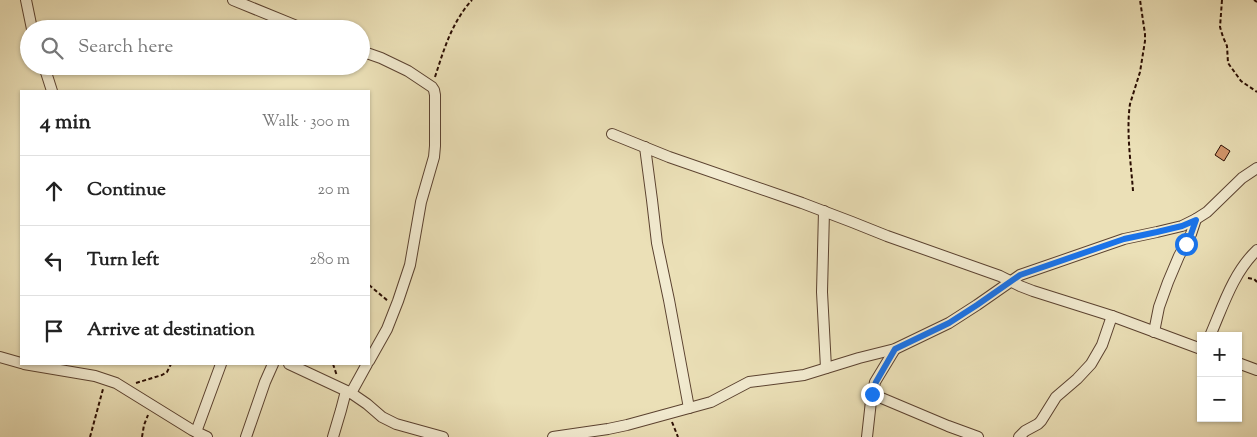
<!DOCTYPE html>
<html lang="en">
<head>
<meta charset="utf-8">
<style>
  body { margin:0; font-family:"Sorts Mill Goudy",serif; background:#f2f2f2; color:#222 }
  .controls { position:absolute; right:15px; bottom:15px; display:grid; overflow:hidden; border-radius:0px; box-shadow:0 1px 4px #0004 }
  .controls button { width:45px; height:45px; display:grid; place-items:center; padding:0; border:0; border-bottom:1px solid #e0e0e0; background:#fff; color:#222; font:25px sans-serif }
  .stop { position:absolute; width:15px; height:15px; margin:-11px; border:4px solid #1a73e8; border-radius:50%; background:#fff }
  .stop.end { background:#1a73e8; border-color:#fff; box-shadow:0 1px 5px #0008 }
  .list { margin:0; padding:0; list-style:none }
  h2 { display:flex; justify-content:space-between; align-items:center; height:65px; margin:0; padding:0 20px; font-size:21px }
  h2 small { font-size:16px; font-weight:400; color:#767676 }
  .list li { display:grid; grid-template-columns:32px 1fr auto; gap:15px; align-items:center; box-sizing:border-box; height:70px; padding:0 20px; border-top:1px solid #e0e0e0 }
  .list b { display:block; font-size:19px; white-space:nowrap }
  .list em { font-size:16px; font-style:normal; color:#767676 }
  .icon { flex:none; width:28px; height:28px; fill:none; stroke:currentColor; stroke-width:2; stroke-linecap:round; stroke-linejoin:round }
  .map { position:relative; flex:none; width:1257px; height:437px; overflow:hidden }
  .search { position:absolute; background:#fff; box-shadow:0 1px 4px #0004; left:20px; top:20px; width:350px; height:55px; display:flex; align-items:center; gap:12px; box-sizing:border-box; padding:0 18px; border-radius:28px; color:#767676; font-size:19px }
  .panel { position:absolute; background:#fff; box-shadow:0 1px 4px #0004; left:20px; top:90px; width:350px; height:275px; border-radius:0px }
  .map>svg:first-child { display:block }
  .building { fill:#d4976c; stroke:#2b0e03 }
  .lines { fill:none; stroke-linecap:round; stroke-linejoin:round }
  .minor-casing { stroke:#5b4230; stroke-width:12 }
  .path { stroke:#2b0e03; stroke-width:2; stroke-dasharray:4 2.5; stroke-linecap:butt }
  .minor { stroke:#f2ebd0; stroke-width:10 }
  .route { stroke:#1a73e8; stroke-width:6 }
</style>
</head>
<body>
<div class="map">
<svg width="1257" height="437" viewBox="0 0 1257 437">
  <rect width="100%" height="100%" fill="#ebe0b7"/>
  <filter id="stains"><feTurbulence type="fractalNoise" baseFrequency=".004" numOctaves="4"/><feColorMatrix values="0 0 0 0 .2 0 0 0 0 .09 0 0 0 0 .02 0 0 0 .5 -.17"/></filter>
  <radialGradient id="worn" r=".72"><stop offset=".6" stop-color="#630" stop-opacity="0"/><stop offset="1" stop-color="#630" stop-opacity=".3"/></radialGradient>
  <path class="building" d="M1221,145L1230,151L1224,161L1215,155Z"/>
  <g class="lines">
    <g class="minor-casing">
      <g id="minor">
        <path d="M26,0L32,29"/>
        <path d="M233,0L304,29"/>
        <path d="M361,51L381,58L408,71L432,87L434,90L435,95V146L434,157L421,202L410,265L398,301L387,329L369,361"/>
        <path d="M44,66L52,91"/>
        <path d="M612,134L669,157L802,203L852,222L887,236L1000,276L1020,286L1033,291L1112,316L1201,349"/>
        <path d="M645,147L652,200L657,243L669,300L689,408"/>
        <path d="M824,211L822,292L826,368"/>
        <path d="M1154,332L1159,307L1168,282L1179,256L1191,234L1196,219"/>
        <path d="M1210,336C1223,306 1233,273 1257,250"/>
        <path d="M0,357L21,363"/>
        <path d="M1238,363L1257,370"/>
        <path d="M24,364L95,376L116,383L192,430L207,437"/>
        <path d="M289,364L351,393L367,404L382,417L396,424L443,437"/>
        <path d="M351,393L367,364"/>
        <path d="M872,394L948,426L978,437"/>
        <path d="M196,432L221,364"/>
        <path d="M246,437L265,382L273,364"/>
        <path d="M333,437L341,410L346,391"/>
        <path d="M553,437L608,429L627,425L711,402L749,382L804,375L859,358L895,349L949,323L977,305L1020,275L1124,239L1157,232L1182,226L1196,219L1207,212L1242,178L1257,168"/>
        <path d="M867,437L871,401L875,382L895,349"/>
        <path d="M1019,437L1025,431L1038,424L1041,421L1056,397L1077,379L1091,364L1102,345L1112,316"/>
      </g>
    </g>
    <g class="path">
      <path d="M1222,0L1220,27L1223,37L1227,46L1228,63L1241,81L1257,92"/>
      <path d="M1254,0L1257,2"/>
      <path d="M435,77C444,49 452,22 472,0"/>
      <path d="M1133,191C1131,163 1126,132 1130,104L1140,72L1145,41V34L1140,0"/>
      <path d="M1248,278L1254,279L1257,282"/>
      <path d="M369,285L388,301"/>
      <path d="M333,364L337,376"/>
      <path d="M136,383L162,375L167,372L171,364"/>
      <path d="M672,422L678,437"/>
      <path d="M90,437L103,389"/>
      <path d="M142,437L144,425L148,415"/>
    </g>
    <use href="#minor" class="minor"/>
  </g>
  <g class="lines">
    <path class="route" d="M872,394L876,382L895,349L949,323L977,305L1020,275L1124,239L1157,232L1182,226L1196,220L1191,234L1186,244"/>
  </g>
  <rect width="100%" height="100%" filter="url(#stains)"/>
  <rect width="100%" height="100%" fill="url(#worn)"/>
</svg>
<div class="controls">
<button>+</button>
<button>−</button>
</div>
<div class="stop" style="left:1186px;top:244px"></div>
<div class="stop end" style="left:872px;top:394px"></div>
<div class="search"><svg class="icon" aria-label="search" viewBox="0 0 24 24"><circle cx="10" cy="10" r="6"/><path d="M15 15l6 6"/></svg>Search here</div>
<section class="panel">
<h2>4 min<small>Walk · 300 m</small></h2>
<ul class="list">
<li><svg class="icon" aria-label="ahead" viewBox="0 0 24 24"><path d="M12 20V5M6 11l6-6 6 6"/></svg><div><b>Continue</b></div><em>20 m</em></li>
<li><svg class="icon" aria-label="left" viewBox="0 0 24 24"><path d="M17 20v-9H6M10 6l-5 5 5 5"/></svg><div><b>Turn left</b></div><em>280 m</em></li>
<li><svg class="icon" aria-label="arrive" viewBox="0 0 24 24"><path d="M6 21V4h12l-3 4 3 4H6"/></svg><div><b>Arrive at destination</b></div></li>
</ul>
</section>
</div>
</body>
</html>
